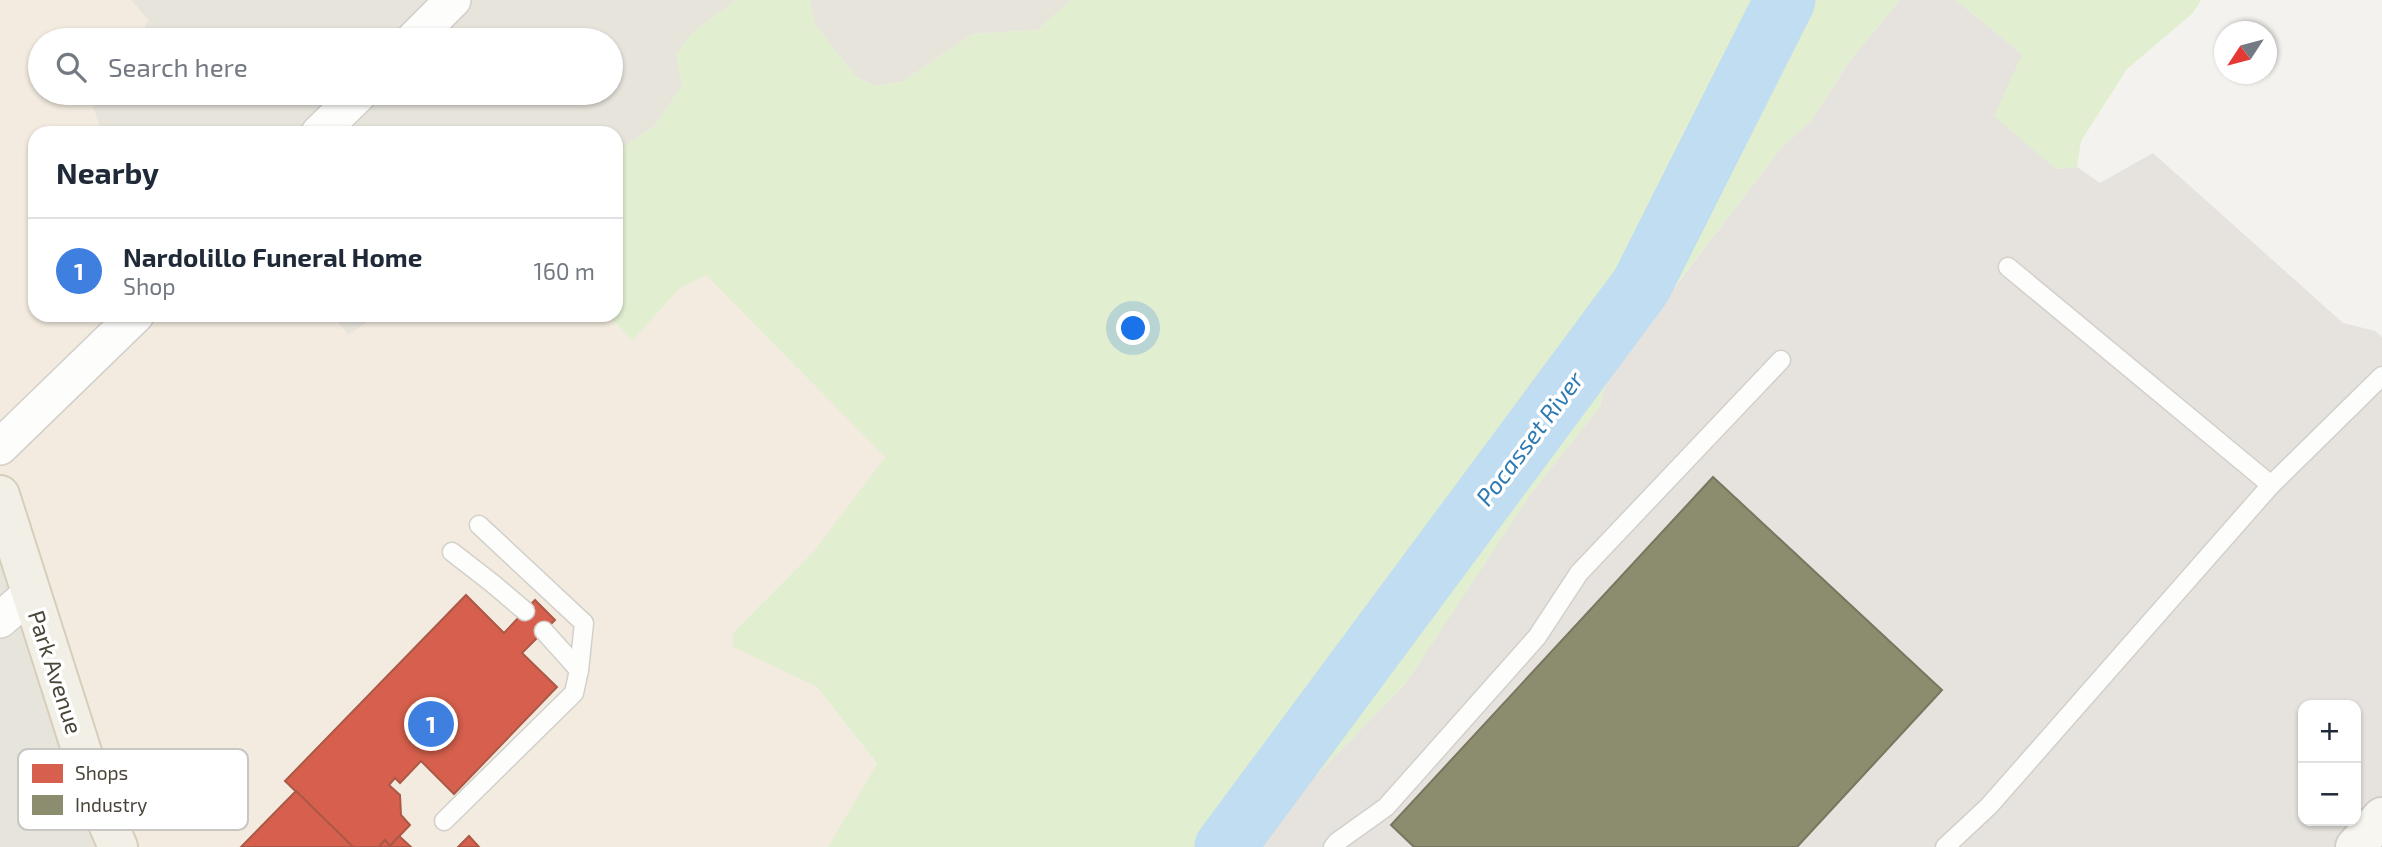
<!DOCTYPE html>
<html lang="en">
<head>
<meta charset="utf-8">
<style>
  body { margin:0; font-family:"Exo 2",sans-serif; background:#f6f6f7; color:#1f2937 }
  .controls { position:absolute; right:21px; bottom:21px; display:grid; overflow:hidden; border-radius:14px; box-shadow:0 2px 5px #0004 }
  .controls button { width:63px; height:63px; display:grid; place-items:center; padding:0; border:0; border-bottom:2px solid #e0e1e3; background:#fff; color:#1f2937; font:35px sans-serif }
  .compass { position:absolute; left:2214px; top:21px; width:63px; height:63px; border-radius:50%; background:#fff; box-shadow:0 2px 5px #0004; rotate:234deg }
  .you { position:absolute; left:1134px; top:329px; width:24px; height:24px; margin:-18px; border:5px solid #fff; border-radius:50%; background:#1a73e8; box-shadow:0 0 0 10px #1a73e833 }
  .badge { display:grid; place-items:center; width:46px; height:46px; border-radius:50%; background:#0b8043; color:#fff; font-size:23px; font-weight:700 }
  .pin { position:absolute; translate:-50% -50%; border:4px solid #fff; box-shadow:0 2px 7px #0006 }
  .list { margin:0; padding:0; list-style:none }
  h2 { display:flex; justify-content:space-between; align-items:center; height:91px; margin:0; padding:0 28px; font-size:30px }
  h2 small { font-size:23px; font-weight:400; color:#747a83 }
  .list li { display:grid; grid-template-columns:46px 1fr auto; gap:21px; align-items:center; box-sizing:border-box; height:105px; padding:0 28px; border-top:2px solid #e0e1e3 }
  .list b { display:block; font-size:26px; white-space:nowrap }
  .list p { margin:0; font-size:23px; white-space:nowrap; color:#747a83 }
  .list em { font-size:23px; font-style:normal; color:#747a83 }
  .icon { flex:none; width:38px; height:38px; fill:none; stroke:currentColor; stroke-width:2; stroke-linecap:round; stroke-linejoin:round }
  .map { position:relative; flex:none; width:2382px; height:847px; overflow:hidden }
  .search { position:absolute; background:#fff; box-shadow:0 2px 5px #0004; left:28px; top:28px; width:595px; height:77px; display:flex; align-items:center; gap:18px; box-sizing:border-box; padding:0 24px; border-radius:38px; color:#747a83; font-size:26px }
  .panel { position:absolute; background:#fff; box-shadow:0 2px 5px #0004; left:28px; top:126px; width:595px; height:196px; border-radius:21px }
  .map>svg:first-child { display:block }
  .residential { fill:#e7e4dc }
  .commercial { fill:#f3ebdf }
  .industrial { fill:#e6e2de; fill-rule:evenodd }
  .green { fill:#e1eecf }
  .shops { fill:#d6604d; stroke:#ac5847; stroke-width:2 }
  .industry { fill:#8c8c6e; stroke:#78765e; stroke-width:2 }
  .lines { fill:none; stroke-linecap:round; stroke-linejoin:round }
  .river { stroke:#c0ddf1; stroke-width:61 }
  .lane-casing { stroke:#d2d0cb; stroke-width:21 }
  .street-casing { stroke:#d2d0cb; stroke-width:38 }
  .secondary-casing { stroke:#d3cfc5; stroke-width:42 }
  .primary-casing { stroke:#d6cebb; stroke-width:42 }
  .lane { stroke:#fdfdfc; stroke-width:18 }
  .street { stroke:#fdfdfc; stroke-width:35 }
  .secondary { stroke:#f7f6f1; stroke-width:38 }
  .primary { stroke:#f2efe6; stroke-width:38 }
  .labels { text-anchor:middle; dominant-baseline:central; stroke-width:7; stroke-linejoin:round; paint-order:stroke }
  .street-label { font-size:23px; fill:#4b4439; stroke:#fff }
  .water-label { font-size:24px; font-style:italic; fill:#2e7ab2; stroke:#fff }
  .key { fill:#fff; stroke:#c9c7c4; stroke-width:2 }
  .key-label { font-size:19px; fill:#4b4439 }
</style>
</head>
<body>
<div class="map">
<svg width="2382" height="847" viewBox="0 0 2382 847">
  <rect width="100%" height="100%" fill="#f4f2ee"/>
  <g class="residential">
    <path d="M131,0H736L691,34L682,86L655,126L616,152V133H102L91,102L104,93H611V40H139L148,20Z"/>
    <path d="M809,0H1071L1038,30L973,34L902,82L874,86L855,76L815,25Z"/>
    <path d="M332,315H378L348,335Z"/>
    <path d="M0,514L114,847H0Z"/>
  </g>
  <path class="commercial" d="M0,0H131L148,20L139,40H40V93H104L91,102L102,133H35V315H332L348,335L378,315H607L633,340L679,289L706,275L885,457L814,551L733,633L732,645L816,686L877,765L828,847H114L0,514Z"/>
  <path class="industrial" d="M1900,0H1956L2022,54L2056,169L2077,167L2100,183L2153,153L2343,323L2375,331L2382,337V819L2356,847H1247L1405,684L1532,492L1600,407L1608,374L1782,147L1812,120L1848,63ZM2303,705H2356V821H2303Z"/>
  <g class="green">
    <path d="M736,0H809L815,25L855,76L874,86L902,82L973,34L1038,30L1071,0H1900L1848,63L1812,120L1782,147L1608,373L1600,407L1532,492L1405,684L1247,847H828L877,764L817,687L732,646L733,633L814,551L885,457L706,275L679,289L633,340L607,315H616V152L655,126L682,86L676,55L691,34Z"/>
    <path d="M1956,0H2201L2193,13L2127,69L2081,141L2077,167L2056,169L1994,116L2022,54Z"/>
  </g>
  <g class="shops">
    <path d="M466,595L504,633L535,600L555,620L522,653L557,687L454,794L421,761L400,783L395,778L389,785L400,795L401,815L410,825L390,846L385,840L379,847H353L285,781Z"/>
    <path d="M296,791L353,847H241Z"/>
    <path d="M399,836L411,847H379L385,840L390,846Z"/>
    <path d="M469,836L479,847H458Z"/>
  </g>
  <path class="industry" d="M1713,477L1942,690L1797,847H1414L1391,825Z"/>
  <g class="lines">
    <path class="river" d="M1225,847L1641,286L1785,0"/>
    <g class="lane-casing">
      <g id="lane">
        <path d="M2271,485L2382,376"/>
        <path d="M479,525L584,623L579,670"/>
        <path d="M452,552L492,583L525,611"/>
        <path d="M444,821L574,693L579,670L544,631"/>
        <path d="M1333,847L1337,842L1386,807L1537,637L1579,573L1781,360"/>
        <path d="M1945,847L1989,806L2271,485L2008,267"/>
      </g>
    </g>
    <g class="street-casing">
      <g id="street">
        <path d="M413,40L453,0"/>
        <path d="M319,133L360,93"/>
        <path d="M0,447L136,315"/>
        <path d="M0,620L30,594"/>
      </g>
    </g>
    <g class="secondary-casing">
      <path id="secondary" d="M2355,847L2382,817"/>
    </g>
    <g class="primary-casing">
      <path id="primary" d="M0,495L96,796L118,847"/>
    </g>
    <use href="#lane" class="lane"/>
    <use href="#street" class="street"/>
    <use href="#secondary" class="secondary"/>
    <use href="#primary" class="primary"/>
  </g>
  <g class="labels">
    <g class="street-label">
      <text transform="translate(56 672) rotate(72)">Park Avenue</text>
    </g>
    <g class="water-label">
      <text transform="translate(1529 438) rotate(-53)">Pocasset River</text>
    </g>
  </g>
  <rect x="18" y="749" width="230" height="81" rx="10" class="key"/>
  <rect x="32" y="764" width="31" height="19" fill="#d6604d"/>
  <rect x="32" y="795" width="31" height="20" fill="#8c8c6e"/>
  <g class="key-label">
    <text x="75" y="780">Shops</text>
    <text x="75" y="812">Industry</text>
  </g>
</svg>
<div class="controls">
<button>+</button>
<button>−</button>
</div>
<svg class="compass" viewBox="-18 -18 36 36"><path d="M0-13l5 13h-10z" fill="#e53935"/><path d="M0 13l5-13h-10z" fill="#747a83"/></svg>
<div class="you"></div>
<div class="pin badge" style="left:431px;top:724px;background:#3f7fe0">1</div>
<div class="search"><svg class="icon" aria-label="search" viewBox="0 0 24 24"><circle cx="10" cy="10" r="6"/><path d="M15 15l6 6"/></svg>Search here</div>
<section class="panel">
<h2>Nearby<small></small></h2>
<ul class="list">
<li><span class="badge" style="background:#3f7fe0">1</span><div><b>Nardolillo Funeral Home</b><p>Shop</p></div><em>160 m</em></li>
</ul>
</section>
</div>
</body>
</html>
